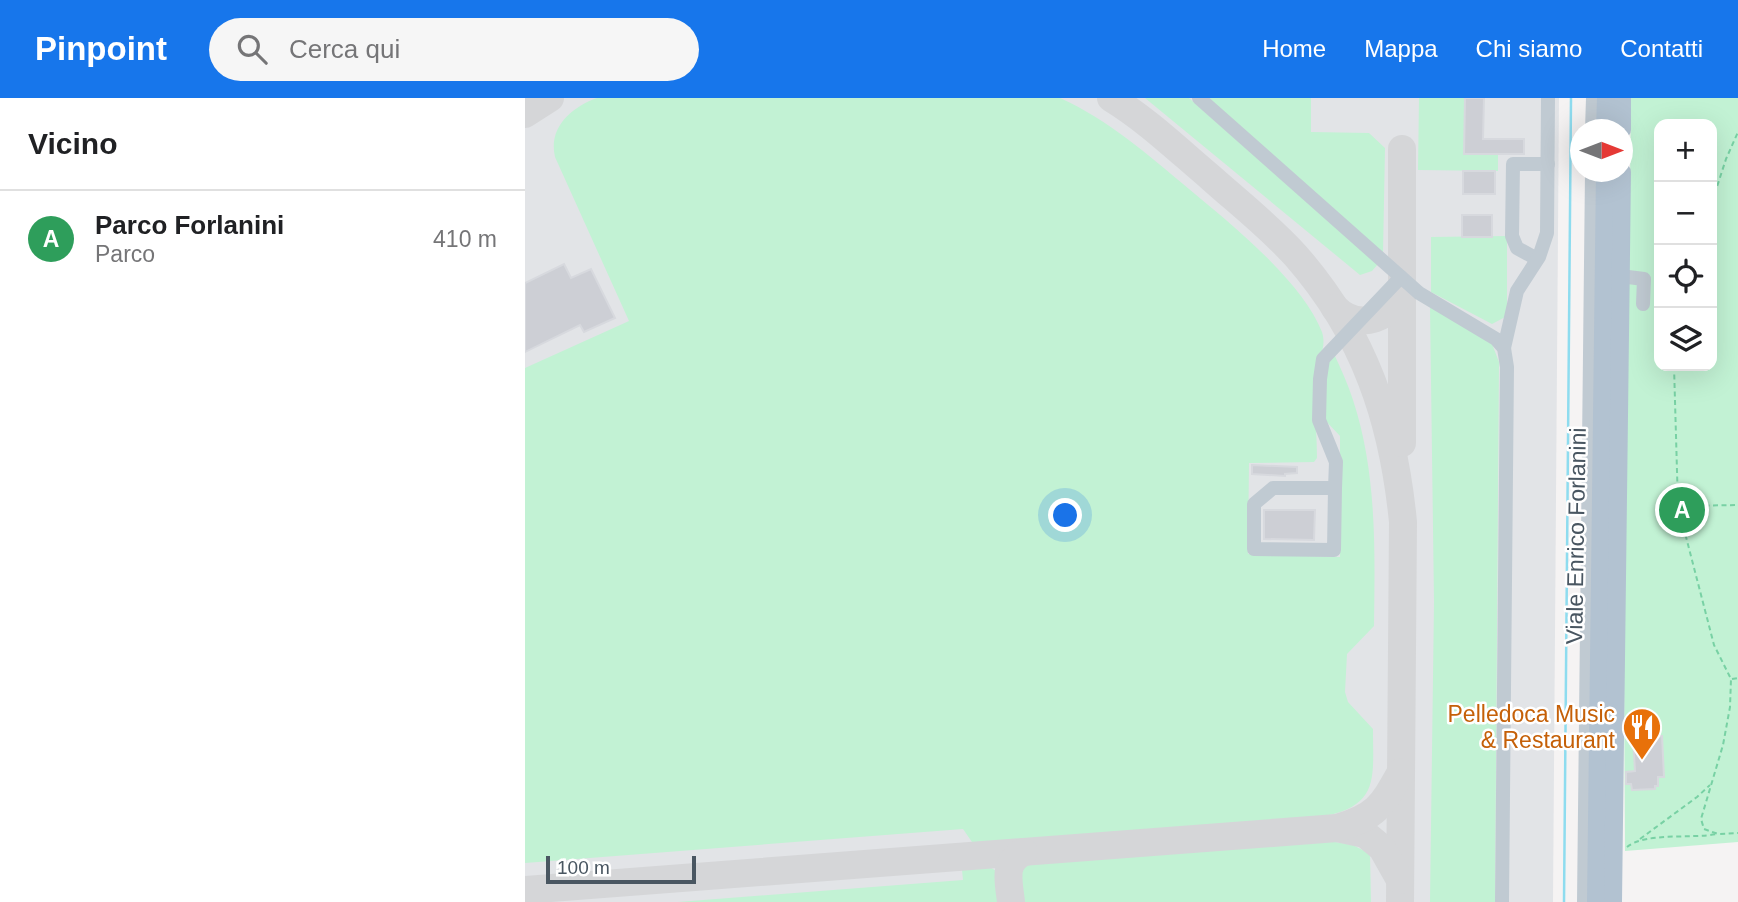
<!DOCTYPE html>
<html lang="it">
<head>
<meta charset="utf-8">
<style>
  body { margin:0; font-family:Arial,sans-serif; background:#f6f6f6; color:#202124 }
  .controls { position:absolute; right:21px; top:21px; display:grid; overflow:hidden; border-radius:14px; box-shadow:0 7px 28px #0002 }
  .controls button { width:63px; height:63px; display:grid; place-items:center; padding:0; border:0; border-bottom:2px solid #e0e0e0; background:#fff; color:#202124; font:35px sans-serif }
  .compass { position:absolute; left:1045px; top:21px; width:63px; height:63px; border-radius:50%; background:#fff; box-shadow:0 7px 28px #0002; rotate:90deg }
  .scale { position:absolute; left:21px; bottom:18px; width:150px; box-sizing:border-box; padding-left:7px; border:4px solid #495661; border-top:0; font-size:19px; line-height:24px; white-space:nowrap; color:#495661; -webkit-text-stroke:5px #fff; paint-order:stroke }
  .you { position:absolute; left:541px; top:418px; width:24px; height:24px; margin:-18px; border:5px solid #fff; border-radius:50%; background:#1a73e8; box-shadow:0 0 0 10px #1a73e833 }
  .badge { display:grid; place-items:center; width:46px; height:46px; border-radius:50%; background:#1776eb; color:#fff; font-size:23px; font-weight:700 }
  .pin { position:absolute; translate:-50% -50%; border:4px solid #fff; box-shadow:0 2px 7px #0006 }
  .list { margin:0; padding:0; list-style:none }
  h2 { display:flex; justify-content:space-between; align-items:center; height:91px; margin:0; padding:0 28px; font-size:30px }
  h2 small { font-size:23px; font-weight:400; color:#757577 }
  .list li { display:grid; grid-template-columns:46px 1fr auto; gap:21px; align-items:center; box-sizing:border-box; height:98px; padding:0 28px; border-top:2px solid #e0e0e0 }
  .list b { display:block; font-size:26px; white-space:nowrap }
  .list p { margin:0; font-size:23px; white-space:nowrap; color:#757577 }
  .list em { font-size:23px; font-style:normal; color:#757577 }
  .icon { flex:none; width:38px; height:38px; fill:none; stroke:currentColor; stroke-width:2; stroke-linecap:round; stroke-linejoin:round }
  .map { position:relative; flex:none; width:1213px; height:804px; overflow:hidden }
  header { display:flex; align-items:center; gap:42px; box-sizing:border-box; height:98px; padding:0 35px; background:#1776eb; color:#fff }
  header strong { font-size:33px }
  nav { display:flex; gap:38px; margin-inline-start:auto; font-size:24px }
  .search { width:490px; height:63px; background:#f6f6f6; display:flex; align-items:center; gap:18px; box-sizing:border-box; padding:0 24px; border-radius:38px; color:#757577; font-size:26px }
  main { display:flex }
  aside { flex:1; background:#fff }
  .map>svg:first-child { display:block }
  .airport { fill:#e2e4e7 }
  .green { fill:#c2f2d4; fill-rule:evenodd }
  .lines { fill:none; stroke-linecap:round; stroke-linejoin:round }
  .stream { stroke:#8edcef; stroke-width:2.5 }
  .taxiway { stroke:#d5d6d8; stroke-width:28 }
  .building { fill:#cdcfd5; stroke:#d7d9de; stroke-width:2 }
  .path { stroke:#78d1a4; stroke-width:2; stroke-dasharray:5 3.5; stroke-linecap:butt }
  .minor { stroke:#c0cad2; stroke-width:14 }
  .major { stroke:#b2c2d1; stroke-width:18 }
  .labels { text-anchor:middle; dominant-baseline:central; stroke-width:5; stroke-linejoin:round; paint-order:stroke }
  .street-label { font-size:23px; fill:#495661; stroke:#fff }
  .food-label { font-size:23px; fill:#c56008; stroke:#fff; text-anchor:end }
</style>
</head>
<body>
<header>
<strong>Pinpoint</strong>
<div class="search"><svg class="icon" aria-label="search" viewBox="0 0 24 24"><circle cx="10" cy="10" r="6"/><path d="M15 15l6 6"/></svg>Cerca qui</div>
<nav><a>Home</a><a>Mappa</a><a>Chi siamo</a><a>Contatti</a></nav>
</header>
<main>
<aside>
<h2>Vicino<small></small></h2>
<ul class="list">
<li><span class="badge" style="background:#2e9e5b">A</span><div><b>Parco Forlanini</b><p>Parco</p></div><em>410 m</em></li>
</ul>
</aside>
<div class="map">
<svg width="1213" height="804" viewBox="0 0 1213 804">
  <rect width="100%" height="100%" fill="#f5f3f3"/>
  <path class="airport" d="M0,0H1034L1028,804H0Z"/>
  <g class="green">
    <path d="M72,0H535C584,22 623,57 664,91C706,126 777,183 797,234C802,250 793,261 791,275C788,303 792,333 792,360L789,364L724,365L723,456L815,459V338L798,320L799,271L809,256C816,271 823,286 828,302C852,375 850,452 849,528L822,556L820,594L823,604L848,631C848,681 855,709 794,719L452,744H447L438,731L0,765V270L104,223L30,59C23,29 47,9 72,0Z"/>
    <path d="M620,0H664L853,166L847,173L835,177Z"/>
    <path d="M681,0H786V34L844,35L860,50L858,156Z"/>
    <path d="M894,0H940L939,56L973,57V73L893,72Z"/>
    <path d="M1106,0H1213V744L1100,753L1099,571ZM1134,26H1187V268H1134Z"/>
    <path d="M982,138V218L967,226L906,194V139Z"/>
    <path d="M905,208L967,246L974,264L970,804H905L909,504Z"/>
    <path d="M798,742L828,747L845,756L846,804H498L496,771L500,765Z"/>
    <path d="M465,769L471,773L473,804H153L438,782L437,772Z"/>
  </g>
  <g class="lines">
    <path class="stream" d="M1039,804L1046,0"/>
    <g class="taxiway">
      <path d="M586,0C622,22 653,52 685,79C714,105 745,129 771,158C840,237 868,322 878,424L875,804"/>
      <path d="M0,16L25,0"/>
      <path d="M877,51V345"/>
      <path d="M810,210C834,234 870,221 876,189"/>
      <path d="M812,730L840,736L857,750L875,782"/>
      <path d="M0,792L812,730C851,719 857,708 876,674"/>
      <path d="M486,804C484,784 477,764 499,754"/>
    </g>
  </g>
  <g class="building">
    <path d="M940,0H959L958,41H999V56H939Z"/>
    <rect x="938" y="73" width="32" height="23"/>
    <rect x="937" y="117" width="30" height="22"/>
    <path d="M39,166L46,180L66,171L90,220L59,234L55,227L0,254V185Z"/>
    <path d="M727,367L772,369V375L760,376V378L727,376Z"/>
    <path d="M739,412H790L789,442L739,441Z"/>
    <path d="M1137,638L1139,679H1133V688H1130V691L1107,692L1106,686H1101V674L1110,673L1108,639Z"/>
  </g>
  <g class="lines">
    <g class="path">
      <path d="M1187,104L1201,61L1213,34"/>
      <path d="M1149,268L1153,408L1189,547L1206,581L1205,609L1198,647L1176,721L1179,731L1193,736L1213,735"/>
      <path d="M1154,408L1213,407"/>
      <path d="M1207,581L1213,580"/>
      <path d="M1115,741L1172,699L1185,687"/>
      <path d="M1102,749C1120,734 1167,741 1192,736"/>
    </g>
    <g class="minor">
      <path d="M674,0L894,195L971,241L979,250L982,269L977,804"/>
      <path d="M1067,32L1068,0"/>
      <path d="M1012,161L992,150L987,138L988,66H1023"/>
      <path d="M1095,178L1119,181L1118,206"/>
      <path d="M979,250L992,193L1014,159L1022,135L1023,0"/>
      <path d="M810,390L809,452L729,451V406L748,390H810L811,364L794,322L795,281L798,261L876,179"/>
      <path d="M1059,804L1067,74"/>
    </g>
    <g class="major">
      <path d="M1080,32L1081,0"/>
      <path d="M1097,32V0"/>
      <path d="M1071,804L1080,74"/>
      <path d="M1088,804L1097,74"/>
    </g>
  </g>
  <defs>
    <g id="restaurant-pin" transform="scale(2.0125)"><path d="M0 17L-7.5 6A9.5 9.5 0 1 1 7.5 6Z" fill="#e8710a" stroke="#fff"/><path d="M-5-6h1v4h1v-4h1v4h1v-4h1v5L-1.5 .5V6h-2V.5L-5-1ZM5-6V6H3V1.5H1.5Q1.5-4 5-6Z" fill="#fff"/></g>
  </defs>
  <g fill-rule="evenodd">
    <use href="#restaurant-pin" x="1117" y="629"/>
  </g>
  <g class="labels">
    <g class="street-label">
      <text transform="translate(1051 438) rotate(-89)">Viale Enrico Forlanini</text>
    </g>
    <g class="food-label">
      <text x="1090" y="616">Pelledoca Music<tspan x="1090" dy="26">&amp; Restaurant</tspan></text>
    </g>
  </g>
</svg>
<div class="controls">
<button>+</button>
<button>−</button>
<button><svg class="icon" aria-label="locate" viewBox="0 0 24 24"><circle cx="12" cy="12" r="6"/><path d="M12 2v4M12 18v4M2 12h4M18 12h4"/></svg></button>
<button><svg class="icon" aria-label="layers" viewBox="0 0 24 24"><path d="M12 4l9 5-9 5-9-5zM3 14l9 5 9-5"/></svg></button>
</div>
<svg class="compass" viewBox="-18 -18 36 36"><path d="M0-13l5 13h-10z" fill="#e53935"/><path d="M0 13l5-13h-10z" fill="#757577"/></svg>
<div class="scale">100 m</div>
<div class="you"></div>
<div class="pin badge" style="left:1157px;top:412px;background:#2e9e5b">A</div>
</div>
</main>
</body>
</html>
